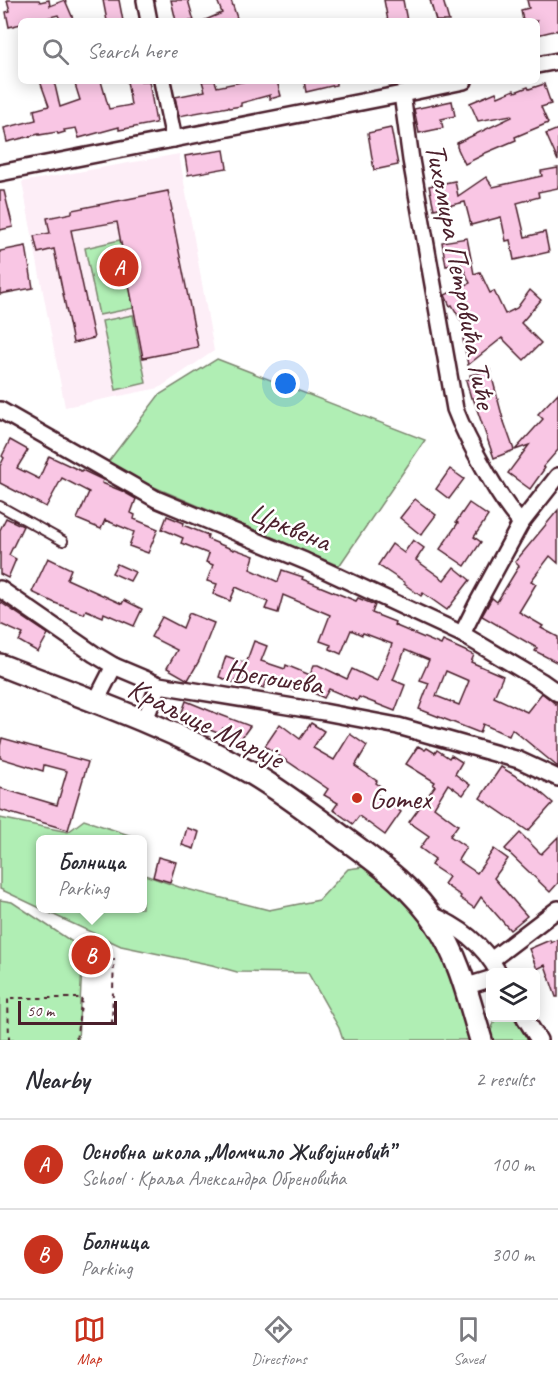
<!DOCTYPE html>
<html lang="en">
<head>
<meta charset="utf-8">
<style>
  body { margin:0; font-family:Caveat,sans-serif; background:#f7f7f7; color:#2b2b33 }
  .controls { position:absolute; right:18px; bottom:18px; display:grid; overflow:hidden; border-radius:9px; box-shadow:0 3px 15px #0003 }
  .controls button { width:54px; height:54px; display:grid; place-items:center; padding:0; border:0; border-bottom:2px solid #e1e1e2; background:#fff; color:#2b2b33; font:30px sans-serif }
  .scale { position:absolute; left:18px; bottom:15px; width:99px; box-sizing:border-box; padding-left:6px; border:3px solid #4a1f2b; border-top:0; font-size:16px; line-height:21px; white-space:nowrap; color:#4a1f2b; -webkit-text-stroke:4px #fff; paint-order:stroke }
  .you { position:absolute; left:286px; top:384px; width:21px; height:21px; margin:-15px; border:4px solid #fff; border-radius:50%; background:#1a73e8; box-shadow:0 0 0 9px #1a73e833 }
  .badge { display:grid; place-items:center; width:39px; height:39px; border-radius:50%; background:#c8321e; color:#fff; font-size:20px; font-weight:700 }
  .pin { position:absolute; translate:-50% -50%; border:3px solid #fff; box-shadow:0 2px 6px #0006 }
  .popup { position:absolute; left:36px; top:835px; width:111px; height:78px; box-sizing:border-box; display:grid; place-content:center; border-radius:9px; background:#fff; filter:drop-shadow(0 2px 4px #0005); font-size:20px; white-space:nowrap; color:#7c7c81 }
  .popup b { font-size:22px; color:#2b2b33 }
  .popup::after { content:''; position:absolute; left:50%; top:100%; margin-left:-12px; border:12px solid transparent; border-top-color:#fff }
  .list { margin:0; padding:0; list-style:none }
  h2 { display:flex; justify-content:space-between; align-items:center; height:78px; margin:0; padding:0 24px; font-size:26px }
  h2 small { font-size:20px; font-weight:400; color:#7c7c81 }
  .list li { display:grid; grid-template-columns:39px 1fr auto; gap:18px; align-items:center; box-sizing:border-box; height:90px; padding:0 24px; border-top:2px solid #e1e1e2 }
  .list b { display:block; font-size:22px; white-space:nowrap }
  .list p { margin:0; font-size:20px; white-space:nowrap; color:#7c7c81 }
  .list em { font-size:20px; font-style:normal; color:#7c7c81 }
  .icon { flex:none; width:33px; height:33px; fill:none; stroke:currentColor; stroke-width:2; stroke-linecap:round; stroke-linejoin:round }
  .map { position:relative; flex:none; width:558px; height:1040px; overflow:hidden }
  .search { position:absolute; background:#fff; box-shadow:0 3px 15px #0003; left:18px; right:18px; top:18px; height:66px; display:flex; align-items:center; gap:15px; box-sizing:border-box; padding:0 21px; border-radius:9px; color:#7c7c81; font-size:22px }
  .sheet { height:258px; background:#fff }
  nav { display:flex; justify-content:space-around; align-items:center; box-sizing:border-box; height:84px; border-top:2px solid #e1e1e2; background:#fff; font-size:16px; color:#7c7c81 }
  nav a { display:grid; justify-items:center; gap:3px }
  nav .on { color:#c8321e }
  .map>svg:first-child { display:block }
  .built { fill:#fdeef7 }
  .green { fill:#b0eeb4; stroke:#7d8670; stroke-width:1.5 }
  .building { fill:#f9c6e4; stroke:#4a1f2b; stroke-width:1.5; fill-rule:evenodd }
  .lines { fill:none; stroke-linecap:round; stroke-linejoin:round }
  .lane-casing { stroke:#4a1f2b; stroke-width:12 }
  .street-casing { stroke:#4a1f2b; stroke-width:20 }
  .secondary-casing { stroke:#4a1f2b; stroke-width:26 }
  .path { stroke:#4a1f2b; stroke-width:2; stroke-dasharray:4.5 4.5; stroke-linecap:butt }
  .lane { stroke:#fff; stroke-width:8 }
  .street { stroke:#fff; stroke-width:15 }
  .secondary { stroke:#fff; stroke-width:21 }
  .poi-dot { fill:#c8321e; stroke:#fff; stroke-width:2 }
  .labels { text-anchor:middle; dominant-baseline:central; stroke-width:5; stroke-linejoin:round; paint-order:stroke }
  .street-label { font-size:30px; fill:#4a1f2b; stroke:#fff }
  .poi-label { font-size:30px; fill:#4a1f2b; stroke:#fff; text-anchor:start }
</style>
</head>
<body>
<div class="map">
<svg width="558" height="1040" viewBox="0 0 558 1040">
  <rect width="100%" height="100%" fill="#fff"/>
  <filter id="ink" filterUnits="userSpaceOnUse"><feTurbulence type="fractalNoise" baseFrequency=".0167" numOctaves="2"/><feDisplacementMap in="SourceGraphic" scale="12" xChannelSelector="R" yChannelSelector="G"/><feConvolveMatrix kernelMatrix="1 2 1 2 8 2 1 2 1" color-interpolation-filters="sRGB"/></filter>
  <g filter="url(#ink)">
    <path class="built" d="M179,154L214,351L159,388L65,407L22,182Z"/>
    <g class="green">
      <path d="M120,240L134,308L99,315L85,248Z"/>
      <path d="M133,315L146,383L116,390L102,321Z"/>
      <path d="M217,359L425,440L339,566L105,466L159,395Z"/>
      <path d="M0,818L68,832L84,820L141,839L40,840V908L0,889Z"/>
      <path d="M370,866L441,944L472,1040H343L339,1028L308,973L237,972L212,965L121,946L41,909L142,908V874L179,887L269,910L319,900L348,869Z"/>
      <path d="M0,900L12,902L83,949L78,1040H0Z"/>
      <path d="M496,1018H514L528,1040H489L488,1038Z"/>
    </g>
    <g class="building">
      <path d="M7,0H39L40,2L49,0L50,6L65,0L74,21H61L58,15L34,21H21V24L9,27L6,12L10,11Z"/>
      <path d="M103,0H119L123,21H107Z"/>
      <path d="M171,0H188L194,21H176Z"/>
      <path d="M217,0H231L238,21H203L222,13Z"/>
      <path d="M384,0H403L407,21H388Z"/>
      <path d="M430,0H443L449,21H436Z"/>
      <path d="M527,0H558V30L537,35V21H523L521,10L529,8Z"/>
      <path d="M40,81H54L60,107L80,100L74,81H101L109,109L131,105L127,81H149L156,123L119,130V127L79,138L76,128L64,130L65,132L58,134L57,132L39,135V134L7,142L4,128L36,120L34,110L49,106Z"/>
      <path d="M202,81H215L217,87L246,81H277L281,96L270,99V95L241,103V106L229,108L228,107L179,116L175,97L205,91Z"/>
      <path d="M304,81H336V85L306,92Z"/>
      <path d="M544,84L551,104L541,107L548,123L515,137L516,140L483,154V155L465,164L457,147V143L512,117L511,115L478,121L470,103L496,92L498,97L514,90L515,92L528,87L529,89Z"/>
      <path d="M452,101L455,116L441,119L443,128L419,133L414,109Z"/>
      <path d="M391,128L398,165L374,170L368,133Z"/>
      <path d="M558,129V161L546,134Z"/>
      <path d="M224,150L227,168L188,175L185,156Z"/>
      <path d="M558,168V188L538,192L539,197L517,203L525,237L545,232L549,252L514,260L510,240L506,241L501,217L471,225L465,202L434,209L429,186L455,181L458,196L486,177L493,187L542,176L541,171Z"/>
      <path d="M0,191H4L13,227L0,230Z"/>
      <path d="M168,191L172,210L171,211L198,347L143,358L117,222L71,230L94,338L73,343L54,249L38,253L34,236L50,233L47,218L72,213V210Z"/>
      <path d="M467,238L474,274L480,272L490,293L494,291L505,314L517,308L530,290L541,300L521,323L541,343L524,360L502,338L468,365L463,339L469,335L452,305L450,306L445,295L470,283L461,263L446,266L442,242Z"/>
      <path d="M26,246L33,288L0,294V251Z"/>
      <path d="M490,370L503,419L514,450L494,458L473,398H471L466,380L471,379L470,375Z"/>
      <path d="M558,393V450L543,467L545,468L530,489L508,473L529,445L515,450L543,419L538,414Z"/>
      <path d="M10,440L28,450L17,468L39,479L49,456L81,471L82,470L103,480L102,483L122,491L136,499L131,513L135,515L134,519L158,529L148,553L129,546L134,532L105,520L101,529L77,519L89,492L62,478L46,507L0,483V466L4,458L2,456Z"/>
      <path d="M450,469L464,479L449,499L436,489Z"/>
      <path d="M415,499L436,515L421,535L400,518Z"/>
      <path d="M469,503L488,516L474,537L481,542L465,566L440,549L458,523L456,522Z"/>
      <path d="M558,510V563L550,556L531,581L536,584L519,612L543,626L541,628L558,637V663L535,651L537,648L482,616L492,598L497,602L519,566L515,562Z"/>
      <path d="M167,516L184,523L183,525L208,535L207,539L234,550L235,549L254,556L250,569L278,582L282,570L303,577L302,579L356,601L358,598L375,605L372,613L395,622L394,625L441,645L443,641L474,655L471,662L503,676L494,697L527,712L542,693L558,706V767L512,729L509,736L483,724L480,733L419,709L429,683L420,680L429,660L405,650L393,680L405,685L395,711L359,697L357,701L329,689L324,698L297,685L294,691L267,680L264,688L237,678L235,683L219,677L226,656L246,663L254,641L267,646L261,661L285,669L286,665L310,675L314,665H318L347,679L352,669L377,681L392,644L363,633L362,635L351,630L341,654L330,649L331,645L320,641L330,615L283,595L278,613L265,609L268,602L236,587L230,601L213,594L217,584L207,581L213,565L206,562L209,554L181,543L183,538L162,529ZM446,671L469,681L459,705L436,696Z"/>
      <path d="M6,518L23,526L9,555L16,559L8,578L0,574V530Z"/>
      <path d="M413,540L424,548L416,560L444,580L454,567L470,580L447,610L423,593L421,596L404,584L405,583L378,565L392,544L404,553Z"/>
      <path d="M48,558L71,569L67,579L122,604L124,600L142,609L134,626L104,613L103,617L86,610L84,614L55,603L32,592Z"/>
      <path d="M117,564L135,572L130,581L112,573Z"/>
      <path d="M0,602L48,634L38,652L19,641L23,634L0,624Z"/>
      <path d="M189,613L214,623L199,661L188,680L167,668L177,650L151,637L162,617L183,628Z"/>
      <path d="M186,701L213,712L250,726L240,740L223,728L220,734L205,728L206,725L181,715Z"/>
      <path d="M311,723L324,731L313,748L334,760L350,734L367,746L355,766L377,781L376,783L380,786L375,793L401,812L385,835L359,816L353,824L335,811L333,810L338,803L324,795L328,789L265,746L280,724L300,739Z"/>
      <path d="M2,738L88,762L68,830L0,810V788L57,805L67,771L44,765L43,771L0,758V746Z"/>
      <path d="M418,746L425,750L427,748L435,753L437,750L449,758L451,755L462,762L455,774L470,785L463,795L448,784L434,807L458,825L450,836L466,847L458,860L477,873L494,849L508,859L494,878L527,916L510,930L481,897L474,908L460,898L461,896L444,884L449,877L431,865L435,859L420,848L429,836L409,822L435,786L433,785L435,782L406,764Z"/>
      <path d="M501,767L537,789L553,803L528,831L480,798Z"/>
      <path d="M187,828L199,832L194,849L182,845Z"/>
      <path d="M520,833L541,854L558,837V883L550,892L505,849Z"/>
      <path d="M158,857L176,862L170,882L153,877Z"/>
      <path d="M558,939V997H556L545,965L537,969L529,949L550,940L551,943Z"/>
    </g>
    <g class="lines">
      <g class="lane-casing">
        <path id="lane" d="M0,506L63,541"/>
      </g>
      <g class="street-casing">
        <g id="street">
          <path d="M145,0L149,21"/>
          <path d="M537,65L558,61"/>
          <path d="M162,81L174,139"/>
          <path d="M402,94L411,160L455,409C463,430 473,449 484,468C495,488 506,507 521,523"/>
          <path d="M0,173L402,94L464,81"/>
          <path d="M0,410L156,499L305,561L462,634L541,681L558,693"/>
          <path d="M0,589L94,654L114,666L159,685L324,712L398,726L519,760L558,778"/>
          <path d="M462,634L477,604L521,523L558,476"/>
          <path d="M95,703L114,666"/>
          <path d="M144,722L159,685"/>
          <path d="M430,914C460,927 483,944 498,972"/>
          <path d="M491,960L558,909"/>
          <path d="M464,987L490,979"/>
          <path d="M525,1018L539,1040"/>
        </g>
      </g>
      <g class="secondary-casing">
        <path id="secondary" d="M0,665C85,698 173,728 251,773C285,793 317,818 348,841C382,866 415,890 437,925C460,959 469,1001 481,1040"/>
      </g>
      <g class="path">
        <path d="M112,1024L114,958"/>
        <path d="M9,1040L8,998H82L76,1040"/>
      </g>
      <use href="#lane" class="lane"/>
      <use href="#street" class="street"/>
      <use href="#secondary" class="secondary"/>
    </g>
  </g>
  <circle class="poi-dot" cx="357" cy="798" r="6"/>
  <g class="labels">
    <g class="street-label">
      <text transform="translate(461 276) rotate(79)">Тихомира Петровића Тиће</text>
      <text transform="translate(290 526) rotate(23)">Црквена</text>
      <text transform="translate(274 677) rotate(9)">Његошева</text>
      <text transform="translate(206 723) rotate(26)">Краљице Марије</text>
    </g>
    <g class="poi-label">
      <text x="369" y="798">Gomex</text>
    </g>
  </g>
</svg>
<div class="controls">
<button><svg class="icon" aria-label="layers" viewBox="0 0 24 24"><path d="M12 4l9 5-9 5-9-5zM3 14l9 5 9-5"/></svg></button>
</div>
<div class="scale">50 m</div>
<div class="you"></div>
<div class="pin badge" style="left:119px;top:267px">A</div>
<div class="pin badge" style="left:91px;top:955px">B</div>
<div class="popup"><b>Болница</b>Parking</div>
<div class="search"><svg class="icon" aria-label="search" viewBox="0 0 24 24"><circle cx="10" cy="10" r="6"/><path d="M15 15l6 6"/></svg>Search here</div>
</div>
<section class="sheet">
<h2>Nearby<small>2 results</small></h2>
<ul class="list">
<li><span class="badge">A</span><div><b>Основна школа „Момчило Живојиновић”</b><p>School · Краља Александра Обреновића</p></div><em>100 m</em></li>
<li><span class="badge">B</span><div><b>Болница</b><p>Parking</p></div><em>300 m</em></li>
</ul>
</section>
<nav>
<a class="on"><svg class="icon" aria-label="map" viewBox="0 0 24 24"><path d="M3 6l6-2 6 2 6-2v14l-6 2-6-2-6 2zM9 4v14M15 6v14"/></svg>Map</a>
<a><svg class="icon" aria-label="directions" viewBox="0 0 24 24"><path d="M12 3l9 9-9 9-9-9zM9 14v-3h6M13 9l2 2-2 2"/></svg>Directions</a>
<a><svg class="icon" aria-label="saved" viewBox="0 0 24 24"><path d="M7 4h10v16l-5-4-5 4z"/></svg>Saved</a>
</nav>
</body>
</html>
